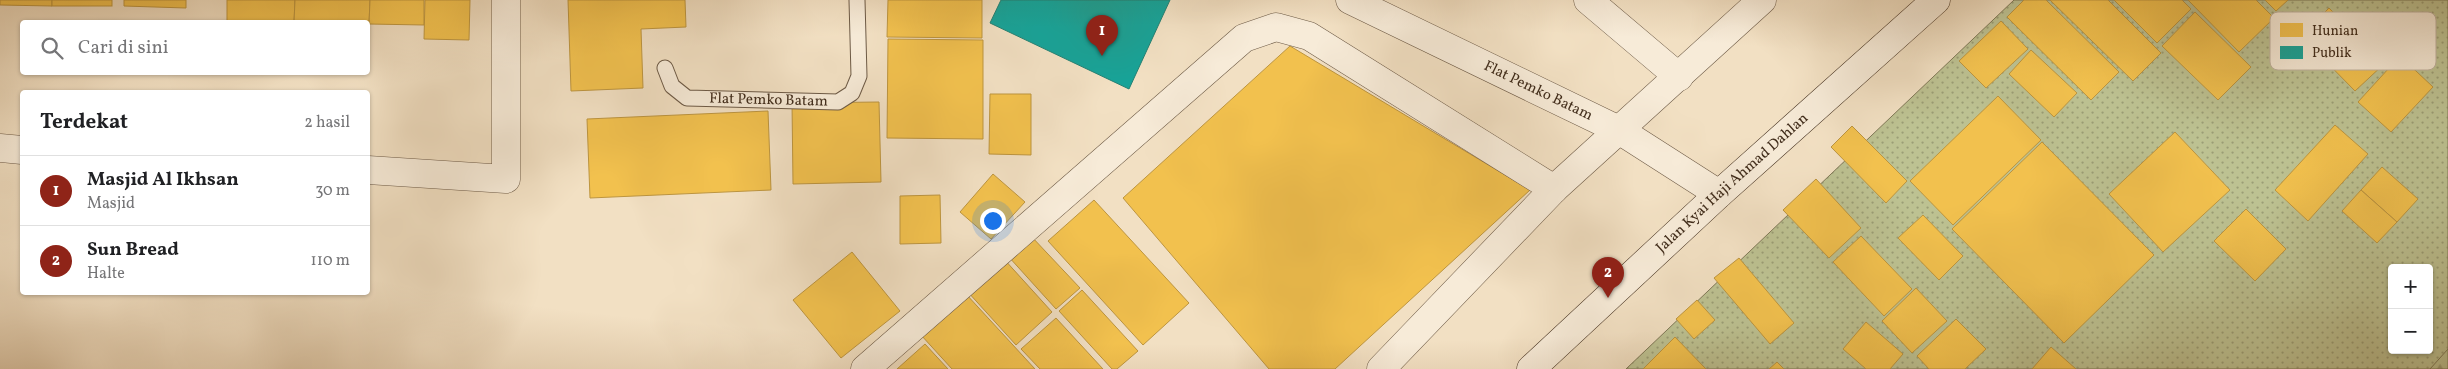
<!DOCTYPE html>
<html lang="id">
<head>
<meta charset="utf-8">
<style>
  body { margin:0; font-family:Vollkorn,serif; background:#f6f6f6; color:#202124 }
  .controls { position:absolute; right:15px; bottom:15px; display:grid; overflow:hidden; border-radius:5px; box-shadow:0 1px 4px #0004 }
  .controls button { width:45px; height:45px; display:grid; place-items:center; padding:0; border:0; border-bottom:1px solid #e0e0e0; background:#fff; color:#202124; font:25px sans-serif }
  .you { position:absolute; left:992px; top:220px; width:18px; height:18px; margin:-12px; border:4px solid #fff; border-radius:50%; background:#1a73e8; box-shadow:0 0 0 8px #1a73e833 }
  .badge { display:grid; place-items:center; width:32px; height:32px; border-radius:50%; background:#8f2418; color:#fff; font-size:16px; font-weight:700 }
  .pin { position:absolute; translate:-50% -41px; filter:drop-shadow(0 1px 2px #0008) }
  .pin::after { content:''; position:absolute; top:26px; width:18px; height:15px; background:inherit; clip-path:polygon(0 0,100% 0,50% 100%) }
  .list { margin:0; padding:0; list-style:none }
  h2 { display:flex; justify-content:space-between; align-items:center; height:65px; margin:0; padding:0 20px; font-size:21px }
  h2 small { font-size:16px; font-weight:400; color:#757577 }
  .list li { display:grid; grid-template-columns:32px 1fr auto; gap:15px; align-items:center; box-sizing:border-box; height:70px; padding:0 20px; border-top:1px solid #e0e0e0 }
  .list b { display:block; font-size:19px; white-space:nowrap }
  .list p { margin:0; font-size:16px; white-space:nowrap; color:#757577 }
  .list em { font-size:16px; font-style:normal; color:#757577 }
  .icon { flex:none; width:28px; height:28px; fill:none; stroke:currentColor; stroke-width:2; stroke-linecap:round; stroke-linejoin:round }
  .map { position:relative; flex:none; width:2448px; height:369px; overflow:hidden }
  .search { position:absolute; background:#fff; box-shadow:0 1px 4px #0004; left:20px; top:20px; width:350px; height:55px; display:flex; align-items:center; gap:12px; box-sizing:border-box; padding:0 18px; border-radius:5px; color:#757577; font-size:19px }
  .panel { position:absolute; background:#fff; box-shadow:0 1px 4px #0004; left:20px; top:90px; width:350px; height:205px; border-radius:5px }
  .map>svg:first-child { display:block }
  .green { fill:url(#green-dots); stroke:#7f7857; fill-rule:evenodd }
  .forest { fill:url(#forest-firs); stroke:#7f7857 }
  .homes { fill:#f2c14e; stroke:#bd953f }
  .public { fill:#17a398; stroke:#248073 }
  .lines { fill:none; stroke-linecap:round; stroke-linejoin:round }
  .service-casing { stroke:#6d5a46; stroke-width:17 }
  .minor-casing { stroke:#6d5a46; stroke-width:29 }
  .secondary-casing { stroke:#412d1c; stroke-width:29 }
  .service { stroke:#f7ebd8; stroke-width:15 }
  .minor { stroke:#f7ebd8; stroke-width:28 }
  .secondary { stroke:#f7ebd8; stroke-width:28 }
  .labels { text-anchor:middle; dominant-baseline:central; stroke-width:5; stroke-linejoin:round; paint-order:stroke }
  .street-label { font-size:15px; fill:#412d1c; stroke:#f7ebd8 }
  .key { fill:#f7ebd8; stroke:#c0b2a0; stroke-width:1 }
  .key-label { font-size:14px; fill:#412d1c }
</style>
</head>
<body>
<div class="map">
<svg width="2448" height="369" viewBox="0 0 2448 369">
  <defs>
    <pattern id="green-dots" width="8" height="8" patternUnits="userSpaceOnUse" patternTransform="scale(1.25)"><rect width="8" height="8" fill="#bdc292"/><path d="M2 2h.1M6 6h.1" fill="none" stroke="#9b9e76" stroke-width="1.8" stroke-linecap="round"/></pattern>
    <pattern id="forest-firs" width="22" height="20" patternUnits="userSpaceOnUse" patternTransform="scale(1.25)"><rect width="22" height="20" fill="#bdc292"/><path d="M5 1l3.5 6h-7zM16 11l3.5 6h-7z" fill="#9b9e76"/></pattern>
  </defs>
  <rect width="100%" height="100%" fill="#f2e0c3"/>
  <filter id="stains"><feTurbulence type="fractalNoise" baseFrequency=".004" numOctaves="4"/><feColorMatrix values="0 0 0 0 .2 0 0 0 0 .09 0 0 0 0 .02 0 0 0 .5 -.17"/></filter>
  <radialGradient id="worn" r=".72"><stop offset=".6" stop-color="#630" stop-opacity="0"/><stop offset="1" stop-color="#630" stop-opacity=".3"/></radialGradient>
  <path class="green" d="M2014,0H2448V369H1626ZM2392,268H2429V350H2392Z"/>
  <path class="forest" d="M2448,349V369H2430Z"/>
  <g class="homes">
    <path d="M0,0H52V6L0,5Z"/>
    <rect x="52" y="0" width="60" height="6"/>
    <path d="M124,0H186V8L124,6Z"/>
    <path d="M227,0H295L294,22L227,21Z"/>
    <path d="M295,0H370L369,24L294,22Z"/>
    <path d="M370,0H424V25L369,24Z"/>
    <path d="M425,0H470L469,40L424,39Z"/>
    <path d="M568,0H685L686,27L641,29L643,88L571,91Z"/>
    <path d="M888,0H982V38L887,37Z"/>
    <path d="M2024,0H2046L2119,72L2091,100L2007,17Z"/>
    <path d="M2050,0H2108L2161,53L2133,81Z"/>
    <path d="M2114,0H2182L2191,9L2157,43Z"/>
    <path d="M2188,0H2256L2274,18L2239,52Z"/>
    <path d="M2265,0H2288L2276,11Z"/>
    <path d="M2329,8L2384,64L2355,91L2301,36Z"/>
    <path d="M2195,12L2251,67L2218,100L2162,46Z"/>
    <path d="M2001,21L2028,49L1986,88L1959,61Z"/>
    <path d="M888,39L983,40V139L887,138Z"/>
    <path d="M1290,46L1530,190L1335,369H1269L1123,198Z"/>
    <path d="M2031,50L2077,93L2054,117L2009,74Z"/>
    <path d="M2400,56L2433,87L2391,132L2358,102Z"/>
    <path d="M990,94H1031V155L989,154Z"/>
    <path d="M1998,96L2041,140L1953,225L1910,181Z"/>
    <path d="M879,102L881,182L793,184L792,103Z"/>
    <path d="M768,111L771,190L590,198L587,119Z"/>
    <path d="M2335,125L2368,154L2308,221L2275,190Z"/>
    <path d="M1852,126L1907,181L1886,203L1831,147Z"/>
    <path d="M2175,132L2230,190L2163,252L2109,194Z"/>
    <path d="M2042,142L2154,255L2064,343L1952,229Z"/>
    <path d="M2382,167L2418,199L2397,222L2361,190Z"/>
    <path d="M993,174L1025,202L991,239L960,212Z"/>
    <path d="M1816,179L1861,228L1829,258L1783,210Z"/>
    <path d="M2361,190L2397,222L2377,243L2342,211Z"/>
    <path d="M940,195L941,243L900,244V196Z"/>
    <path d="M1094,200L1189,303L1143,345L1048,241Z"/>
    <path d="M2246,209L2286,249L2255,281L2214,241Z"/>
    <path d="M1923,215L1963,256L1939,280L1898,238Z"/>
    <path d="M1031,236L1080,288L1056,309L1008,256Z"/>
    <path d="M1861,236L1912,289L1884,316L1833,262Z"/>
    <path d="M852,252L900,311L841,358L793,300Z"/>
    <path d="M1003,258L1052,312L1016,345L967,291Z"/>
    <path d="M1739,258L1794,323L1770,344L1714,278Z"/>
    <path d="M1916,288L1947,321L1912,353L1882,321Z"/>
    <path d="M1082,290L1138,351L1117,369H1112L1059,311Z"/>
    <path d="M966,294L1035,369H952L921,335Z"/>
    <path d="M1697,300L1715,320L1694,339L1676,319Z"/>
    <path d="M1056,318L1103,369H1040L1021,349Z"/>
    <path d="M1956,319L1986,349L1965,369H1929L1917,356Z"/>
    <path d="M1866,322L1903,354L1890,369H1866L1843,349Z"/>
    <path d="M1675,337L1706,369H1643Z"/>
    <path d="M925,344L948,369H897Z"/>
    <path d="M2051,347L2076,369H2032Z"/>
    <path d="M1777,362L1784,369H1769Z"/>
  </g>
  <path class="public" d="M1001,0H1170L1129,89L990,23Z"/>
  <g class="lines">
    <g class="service-casing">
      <g id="service">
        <path id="s1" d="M665,68L672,86L687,98L838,102L852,93L859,76L857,0"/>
      </g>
    </g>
    <g class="minor-casing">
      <g id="minor">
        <path id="s2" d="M1350,0L1619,130L1719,194"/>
        <path d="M1588,0L1679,77"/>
        <path d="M0,148L22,150"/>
        <path d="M368,170L506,179V0"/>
        <path d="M865,369L1244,38L1276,27L1309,36L1554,189"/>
        <path d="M1381,369L1554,189L1762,0"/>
      </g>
    </g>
    <g class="secondary-casing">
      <g id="secondary">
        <path id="s3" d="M1531,369L1719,194L1936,0"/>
      </g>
    </g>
    <use href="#service" class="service"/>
    <use href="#minor" class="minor"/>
    <use href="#secondary" class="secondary"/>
  </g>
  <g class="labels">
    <g class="street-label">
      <text stroke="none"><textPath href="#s2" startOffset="209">Flat Pemko Batam</textPath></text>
      <text stroke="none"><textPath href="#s1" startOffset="120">Flat Pemko Batam</textPath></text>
      <text stroke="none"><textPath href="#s3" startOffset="274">Jalan Kyai Haji Ahmad Dahlan</textPath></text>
    </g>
  </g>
  <rect x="2270" y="12" width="166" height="58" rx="8" class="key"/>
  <rect x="2280" y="23" width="23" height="14" fill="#f2c14e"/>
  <rect x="2280" y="46" width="23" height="13" fill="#17a398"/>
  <g class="key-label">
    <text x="2312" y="35">Hunian</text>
    <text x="2312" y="57">Publik</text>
  </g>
  <rect width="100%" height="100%" filter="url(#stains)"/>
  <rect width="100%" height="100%" fill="url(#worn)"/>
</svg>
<div class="controls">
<button>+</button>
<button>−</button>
</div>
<div class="you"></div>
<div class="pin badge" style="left:1102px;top:56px">1</div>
<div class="pin badge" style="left:1608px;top:298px">2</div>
<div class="search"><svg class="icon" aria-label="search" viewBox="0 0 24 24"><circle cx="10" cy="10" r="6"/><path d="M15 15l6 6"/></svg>Cari di sini</div>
<section class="panel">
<h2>Terdekat<small>2 hasil</small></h2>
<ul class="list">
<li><span class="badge">1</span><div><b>Masjid Al Ikhsan</b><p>Masjid</p></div><em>30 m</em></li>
<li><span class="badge">2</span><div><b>Sun Bread</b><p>Halte</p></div><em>110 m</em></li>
</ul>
</section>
</div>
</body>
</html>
